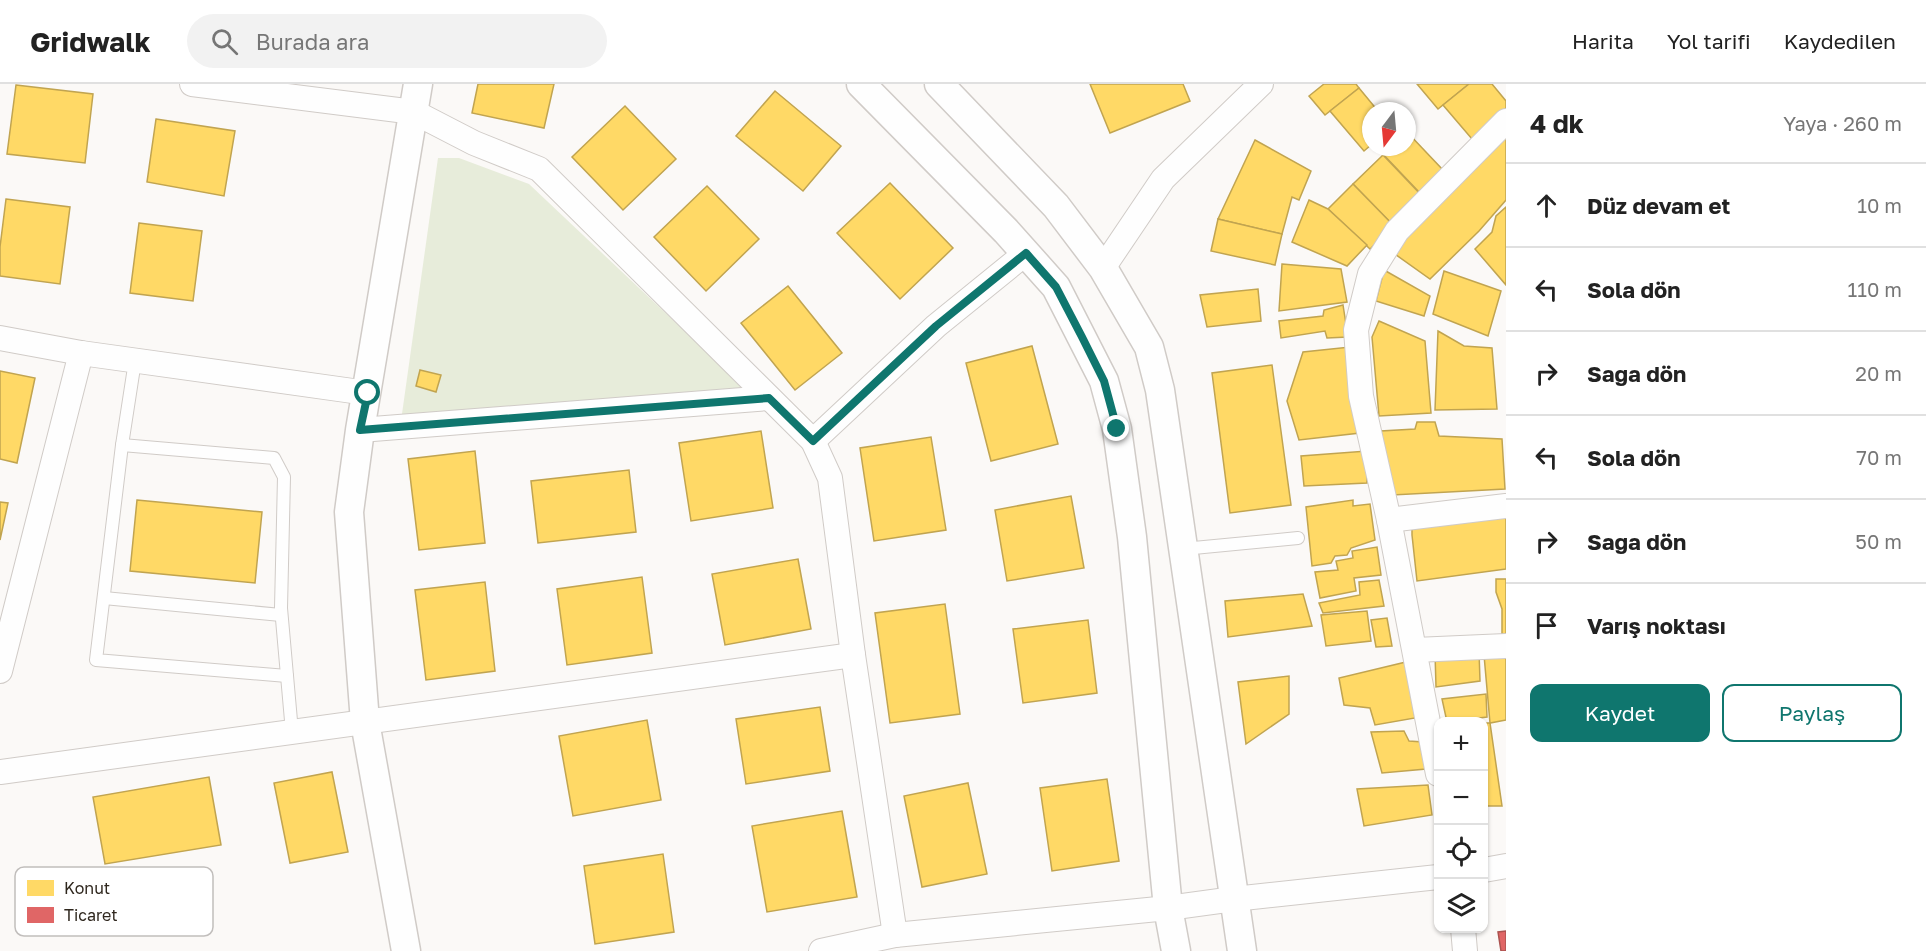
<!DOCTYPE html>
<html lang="tr">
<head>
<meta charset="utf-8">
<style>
  body { margin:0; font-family:"Golos Text",sans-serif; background:#f2f2f2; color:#222 }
  .controls { position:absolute; right:18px; bottom:18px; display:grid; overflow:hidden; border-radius:12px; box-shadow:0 2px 4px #0004 }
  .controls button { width:54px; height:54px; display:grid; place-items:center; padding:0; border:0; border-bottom:2px solid #e0e0e0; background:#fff; color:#222; font:30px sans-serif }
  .compass { position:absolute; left:1362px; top:18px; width:54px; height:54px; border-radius:50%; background:#fff; box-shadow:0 2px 4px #0004; rotate:196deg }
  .stop { position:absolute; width:18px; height:18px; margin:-14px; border:4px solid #0f766e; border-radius:50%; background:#fff }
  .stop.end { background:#0f766e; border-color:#fff; box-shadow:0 2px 6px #0008 }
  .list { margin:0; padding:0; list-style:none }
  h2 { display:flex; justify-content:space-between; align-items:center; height:78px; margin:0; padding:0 24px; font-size:26px }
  h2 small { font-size:20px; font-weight:400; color:#767676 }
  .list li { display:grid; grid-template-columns:39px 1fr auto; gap:18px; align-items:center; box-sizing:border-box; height:84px; padding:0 24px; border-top:2px solid #e0e0e0 }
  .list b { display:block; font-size:22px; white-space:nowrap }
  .list em { font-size:20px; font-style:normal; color:#767676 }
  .actions { display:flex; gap:12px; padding:18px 24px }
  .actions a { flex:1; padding:14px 0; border:2px solid #0f766e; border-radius:12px; text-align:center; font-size:21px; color:#0f766e }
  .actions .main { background:#0f766e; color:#fff }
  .icon { flex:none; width:33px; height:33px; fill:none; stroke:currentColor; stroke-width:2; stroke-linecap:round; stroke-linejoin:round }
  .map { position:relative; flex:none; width:1506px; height:867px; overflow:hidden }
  header { display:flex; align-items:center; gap:36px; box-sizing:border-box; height:84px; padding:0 30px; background:#fff; border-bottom:2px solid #e0e0e0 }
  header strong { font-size:28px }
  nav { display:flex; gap:33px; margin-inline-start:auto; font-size:21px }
  .search { width:420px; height:54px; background:#f2f2f2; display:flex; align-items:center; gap:15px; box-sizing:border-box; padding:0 21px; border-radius:33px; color:#767676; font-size:22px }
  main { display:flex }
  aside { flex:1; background:#fff }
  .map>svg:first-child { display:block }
  .green { fill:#e7ecda }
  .homes { fill:#ffd966; stroke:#c1a450; stroke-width:1.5 }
  .shops { fill:#e06666; stroke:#ab5350; stroke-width:1.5 }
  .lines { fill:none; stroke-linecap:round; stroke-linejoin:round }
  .service-casing { stroke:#d0cbc7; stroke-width:14 }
  .minor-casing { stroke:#d0cbc7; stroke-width:26 }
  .tertiary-casing { stroke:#d0cbc7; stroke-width:31 }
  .service { stroke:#fefefe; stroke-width:12 }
  .minor { stroke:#fefefe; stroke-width:24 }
  .tertiary { stroke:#fefefe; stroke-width:28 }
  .route { stroke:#0f766e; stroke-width:8 }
  .key { fill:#fff; stroke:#c1bebc; stroke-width:1.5 }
  .key-label { font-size:16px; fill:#2f271e }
</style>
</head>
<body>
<header>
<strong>Gridwalk</strong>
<div class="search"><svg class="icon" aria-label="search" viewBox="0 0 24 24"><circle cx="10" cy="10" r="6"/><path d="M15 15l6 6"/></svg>Burada ara</div>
<nav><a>Harita</a><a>Yol tarifi</a><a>Kaydedilen</a></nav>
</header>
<main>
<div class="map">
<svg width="1506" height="867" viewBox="0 0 1506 867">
  <rect width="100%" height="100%" fill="#fbf9f7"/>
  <path class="green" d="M438,74H459L529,100L746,305L401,337Z"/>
  <g class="homes">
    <path d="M478,0H554L544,44L472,29Z"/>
    <path d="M1090,0H1183L1190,17L1110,49Z"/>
    <path d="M1324,0H1356L1359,4L1325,31L1309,12Z"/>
    <path d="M1417,0H1469L1438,25Z"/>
    <path d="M1469,0H1492L1506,17V28L1472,55L1443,21Z"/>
    <path d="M16,1L93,10L85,79L7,70Z"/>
    <path d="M1359,4L1378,27H1371V61L1364,67L1330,27Z"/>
    <path d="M775,7L841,62L803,107L736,52Z"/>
    <path d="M625,22L676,75L623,126L572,73Z"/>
    <path d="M156,35L235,47L224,112L147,98Z"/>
    <path d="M1407,48L1443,86L1419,108L1380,67L1384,63H1407Z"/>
    <path d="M1506,52V116L1479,147L1430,195L1392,168Z"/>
    <path d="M1255,56L1311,87L1299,116L1292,113L1282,150L1218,135Z"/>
    <path d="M1383,71L1424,114L1394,142L1353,100Z"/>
    <path d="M890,99L953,164L900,215L837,149Z"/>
    <path d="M1353,100L1394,142L1370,165L1328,125Z"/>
    <path d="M707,102L759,155L706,207L654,153Z"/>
    <path d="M6,115L70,123L60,200L0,192V163Z"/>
    <path d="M1309,116L1328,125L1367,161L1347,182L1292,158Z"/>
    <path d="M1506,123V201L1475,165L1492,148L1496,132Z"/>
    <path d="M1218,135L1282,150L1275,181L1211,167Z"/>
    <path d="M139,139L202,147L193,217L130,209Z"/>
    <path d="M1282,180L1341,185L1347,218L1279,227Z"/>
    <path d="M1384,186L1430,212L1424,232L1376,217Z"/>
    <path d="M1444,187L1501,207L1488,252L1433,230Z"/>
    <path d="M788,202L842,269L795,306L741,239Z"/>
    <path d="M1258,205L1261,237L1207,243L1200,211Z"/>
    <path d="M1343,221L1348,253L1327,254L1325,247L1281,254L1279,237L1323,232L1324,226Z"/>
    <path d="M1379,237L1425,257L1431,329L1379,332L1372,253Z"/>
    <path d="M1438,247L1464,262L1492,264L1497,325L1435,326Z"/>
    <path d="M1032,262L1058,360L991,377L966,279Z"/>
    <path d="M1350,263L1360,349L1299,356L1287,317L1303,268Z"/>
    <path d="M1272,281L1291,421L1230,429L1212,289Z"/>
    <path d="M420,286L441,291L436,308L416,302Z"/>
    <path d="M0,287L35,294L17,379L0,375Z"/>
    <path d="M1417,338H1435L1439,352L1502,355L1505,405L1392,411L1381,347L1415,345Z"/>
    <path d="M761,347L773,424L691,437L679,359Z"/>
    <path d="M931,353L946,446L874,457L860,364Z"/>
    <path d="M475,367L485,459L419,466L408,375Z"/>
    <path d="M1367,367V399L1304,402L1301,372Z"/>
    <path d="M629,386L636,448L538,459L531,397Z"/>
    <path d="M1071,412L1084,484L1007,497L995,426Z"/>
    <path d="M137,416L262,428L255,499L130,487Z"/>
    <path d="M1353,416V422L1370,420L1375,456L1351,464L1347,471L1335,472L1331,479L1312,482L1306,423Z"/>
    <path d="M0,418L8,419L0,456Z"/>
    <path d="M1506,429V485L1417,497L1412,451V440Z"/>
    <path d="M1377,463L1381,491L1354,494L1356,507L1320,514L1315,488L1338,486L1336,477L1353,474L1352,467Z"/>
    <path d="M798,475L811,545L725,561L712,490Z"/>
    <path d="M642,493L652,569L567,581L557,505Z"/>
    <path d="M1496,495H1506V553H1502V525L1496,508Z"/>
    <path d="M1379,496L1384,522L1323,529L1319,519L1360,511L1359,498Z"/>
    <path d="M485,498L495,587L426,596L415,506Z"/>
    <path d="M1303,510L1312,542L1228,553L1225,517Z"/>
    <path d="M945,520L960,630L890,639L875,529Z"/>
    <path d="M1367,527L1371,557L1326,562L1321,531Z"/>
    <path d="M1387,534L1392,562L1376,563L1371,536Z"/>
    <path d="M1088,536L1097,609L1023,619L1013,545Z"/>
    <path d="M1479,567L1480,597L1436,603L1435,569Z"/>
    <path d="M1506,569V636L1490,639L1484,571Z"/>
    <path d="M1406,578L1415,634L1375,641L1370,624L1344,621L1339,594Z"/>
    <path d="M1289,592V630L1246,660L1238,598Z"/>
    <path d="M1486,610L1487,633L1447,638L1442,615Z"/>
    <path d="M820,623L830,687L746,700L736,635Z"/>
    <path d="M647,636L661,716L573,732L559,652Z"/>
    <path d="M1484,639H1490L1502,722H1484Z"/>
    <path d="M1404,647L1409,657L1423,658L1426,685L1382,689L1371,648Z"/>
    <path d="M332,688L348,768L290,779L274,699Z"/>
    <path d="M209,693L221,761L105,780L93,713Z"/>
    <path d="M1107,695L1119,777L1052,787L1040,704Z"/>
    <path d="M968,699L987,790L922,803L904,712Z"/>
    <path d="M1428,701L1432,731L1364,742L1357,705Z"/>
    <path d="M842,727L857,813L767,828L752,742Z"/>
    <path d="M663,770L674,848L595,860L584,782Z"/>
  </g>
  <path class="shops" d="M1506,847V867H1501L1498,848Z"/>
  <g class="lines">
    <g class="service-casing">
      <g id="service">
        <path d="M135,277L122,361L96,576L287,592"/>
        <path d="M122,361L274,374L284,393L281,524L292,648"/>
        <path d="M1183,465L1298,454"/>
        <path d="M104,514L281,531"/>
      </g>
    </g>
    <g class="minor-casing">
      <g id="minor">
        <path d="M192,0L414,28L474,59L539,85L813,357L830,394L853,571L895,851"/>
        <path d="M1103,184L1163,95L1261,0"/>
        <path d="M0,254L81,269L367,309"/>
        <path d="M360,346L769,314"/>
        <path d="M813,357L936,242L1026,169"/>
        <path d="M1389,436L1506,422"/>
        <path d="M1415,566L1506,562"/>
        <path d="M0,587L81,269"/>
        <path d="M0,688L853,571"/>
        <path d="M1438,690L1389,436L1361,312L1356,246L1370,190L1397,147L1506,37"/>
        <path d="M1484,786L1506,782"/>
        <path d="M1463,844L1465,867"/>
        <path d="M821,867L895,851L1168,824L1234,815L1438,793"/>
      </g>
    </g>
    <g class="tertiary-casing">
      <g id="tertiary">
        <path d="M861,0L1006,147L1056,203L1104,297L1117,345L1132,453L1168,824L1176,867"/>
        <path d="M939,0L1056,122L1103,184L1149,263L1160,306L1242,867"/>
        <path d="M406,867L365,638L349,428L360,346L418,0"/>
      </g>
    </g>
    <use href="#service" class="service"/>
    <use href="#minor" class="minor"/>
    <use href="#tertiary" class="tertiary"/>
  </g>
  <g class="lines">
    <path class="route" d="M368,309L360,346L769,314L813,357L936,242L1026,169L1056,203L1082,253L1104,297L1117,345"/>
  </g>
  <rect x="15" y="783" width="198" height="69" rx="9" class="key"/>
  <rect x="27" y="796" width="27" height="16" fill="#ffd966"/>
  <rect x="27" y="823" width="27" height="16" fill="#e06666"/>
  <g class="key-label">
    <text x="64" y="810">Konut</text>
    <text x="64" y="837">Ticaret</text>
  </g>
</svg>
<div class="controls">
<button>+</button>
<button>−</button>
<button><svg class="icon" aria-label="locate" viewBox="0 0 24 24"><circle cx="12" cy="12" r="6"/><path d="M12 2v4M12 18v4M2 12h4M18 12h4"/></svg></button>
<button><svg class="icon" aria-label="layers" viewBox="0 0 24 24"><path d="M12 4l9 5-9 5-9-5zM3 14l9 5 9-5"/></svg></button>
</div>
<svg class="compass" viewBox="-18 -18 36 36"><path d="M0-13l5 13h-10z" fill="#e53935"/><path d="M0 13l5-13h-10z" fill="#767676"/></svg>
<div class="stop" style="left:368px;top:309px"></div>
<div class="stop end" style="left:1117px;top:345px"></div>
</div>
<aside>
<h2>4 dk<small>Yaya · 260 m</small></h2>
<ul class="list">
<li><svg class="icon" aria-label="ahead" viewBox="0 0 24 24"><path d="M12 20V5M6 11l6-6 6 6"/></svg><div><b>Düz devam et</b></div><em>10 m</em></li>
<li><svg class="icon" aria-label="left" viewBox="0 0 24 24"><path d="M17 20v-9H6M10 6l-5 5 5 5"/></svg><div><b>Sola dön</b></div><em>110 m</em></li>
<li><svg class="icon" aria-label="right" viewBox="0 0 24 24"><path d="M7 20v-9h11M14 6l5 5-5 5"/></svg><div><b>Sağa dön</b></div><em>20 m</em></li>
<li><svg class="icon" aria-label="left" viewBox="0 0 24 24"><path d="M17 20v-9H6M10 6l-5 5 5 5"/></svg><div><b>Sola dön</b></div><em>70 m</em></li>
<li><svg class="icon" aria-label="right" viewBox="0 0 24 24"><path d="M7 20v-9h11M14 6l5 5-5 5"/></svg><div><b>Sağa dön</b></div><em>50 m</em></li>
<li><svg class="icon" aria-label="arrive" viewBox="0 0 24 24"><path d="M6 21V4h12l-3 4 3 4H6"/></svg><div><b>Varış noktası</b></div></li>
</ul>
<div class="actions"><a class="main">Kaydet</a><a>Paylaş</a></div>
</aside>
</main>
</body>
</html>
